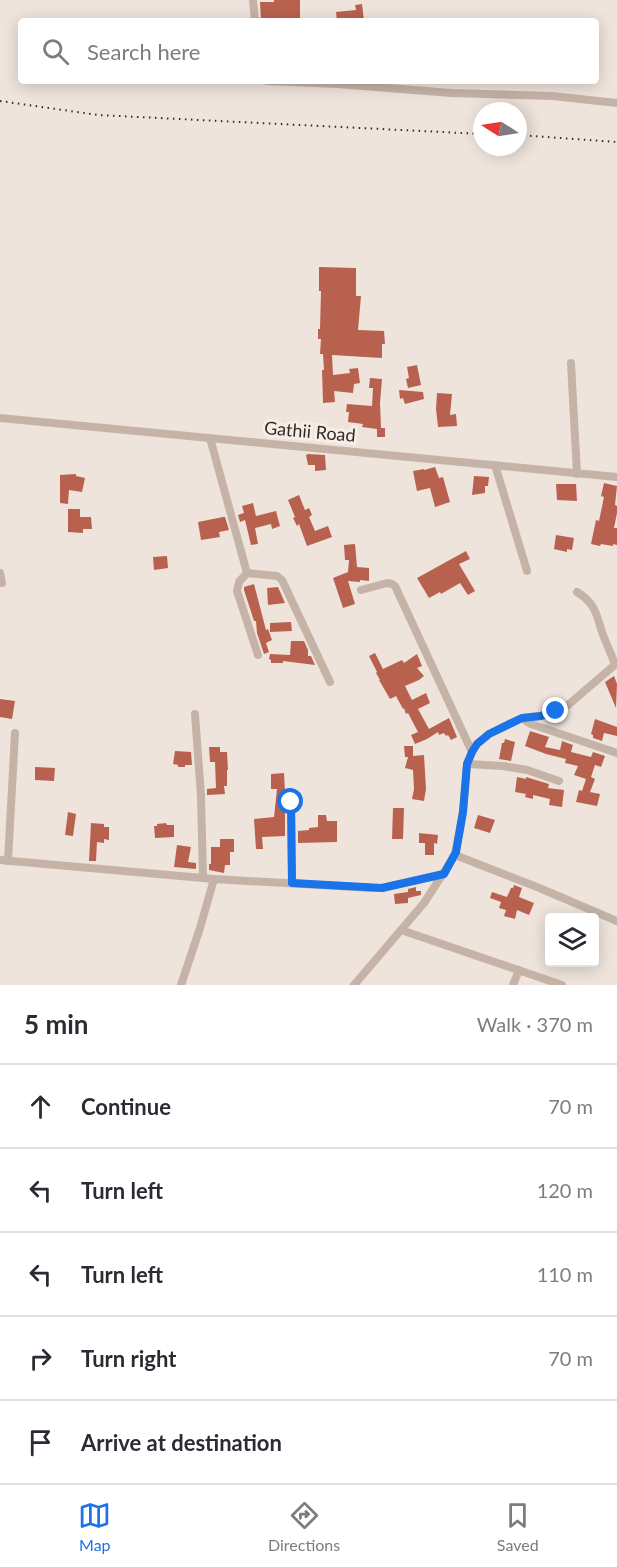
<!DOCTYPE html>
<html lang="en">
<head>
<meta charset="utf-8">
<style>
  body { margin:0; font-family:Lato,sans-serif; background:#f2f2f3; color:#2b2b33 }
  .controls { position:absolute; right:18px; bottom:18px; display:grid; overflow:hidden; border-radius:6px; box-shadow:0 3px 15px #0003 }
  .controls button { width:54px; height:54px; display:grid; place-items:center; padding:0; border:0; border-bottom:2px solid #e1e1e2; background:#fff; color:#2b2b33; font:30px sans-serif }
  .compass { position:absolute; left:473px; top:102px; width:54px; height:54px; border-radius:50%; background:#fff; box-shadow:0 3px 15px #0003; rotate:282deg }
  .stop { position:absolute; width:18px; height:18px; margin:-14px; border:4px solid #1a73e8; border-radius:50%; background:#fff }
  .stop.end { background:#1a73e8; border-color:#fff; box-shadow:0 2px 6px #0008 }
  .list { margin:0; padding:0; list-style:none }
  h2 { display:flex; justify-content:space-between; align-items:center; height:78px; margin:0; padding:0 24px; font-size:26px }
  h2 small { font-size:20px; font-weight:400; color:#7c7c81 }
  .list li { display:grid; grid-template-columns:39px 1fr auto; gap:18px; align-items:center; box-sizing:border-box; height:84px; padding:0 24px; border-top:2px solid #e1e1e2 }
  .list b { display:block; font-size:22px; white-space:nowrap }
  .list em { font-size:20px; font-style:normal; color:#7c7c81 }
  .icon { flex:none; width:33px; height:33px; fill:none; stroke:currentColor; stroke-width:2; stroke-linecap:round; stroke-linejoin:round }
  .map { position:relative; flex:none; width:617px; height:985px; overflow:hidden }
  .search { position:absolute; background:#fff; box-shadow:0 3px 15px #0003; left:18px; right:18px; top:18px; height:66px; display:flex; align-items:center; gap:15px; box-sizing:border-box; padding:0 21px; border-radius:6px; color:#7c7c81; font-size:22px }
  .sheet { height:498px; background:#fff }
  nav { display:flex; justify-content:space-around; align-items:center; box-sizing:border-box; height:84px; border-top:2px solid #e1e1e2; background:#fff; font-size:16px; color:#7c7c81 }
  nav a { display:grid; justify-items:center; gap:3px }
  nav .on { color:#1a73e8 }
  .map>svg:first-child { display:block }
  .building { fill:#b9614f }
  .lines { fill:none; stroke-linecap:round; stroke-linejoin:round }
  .minor { stroke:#c5b3a8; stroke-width:8 }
  .rail { stroke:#332a28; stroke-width:2; stroke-dasharray:1.5 4.5; stroke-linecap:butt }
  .route { stroke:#1a73e8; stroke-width:8 }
  .labels { text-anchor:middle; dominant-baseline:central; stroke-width:6; stroke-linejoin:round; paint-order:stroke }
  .street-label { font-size:18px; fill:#332a28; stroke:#f7eee7 }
</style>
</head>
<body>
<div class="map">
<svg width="617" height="985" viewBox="0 0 617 985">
  <rect width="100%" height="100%" fill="#efe4db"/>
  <g class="building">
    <path d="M274,0H300V18H270V20L261,21L260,2H274Z"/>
    <path d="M362,4L364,21H337L336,12L356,10L355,5Z"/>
    <path d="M319,267L356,268V296H361L358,330L384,331L385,344H382V358L332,355L333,375L350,373L349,369L358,368L360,383L354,384L353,393L334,391L335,402L323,403L322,370H324L323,354H320L321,339H318V329H320L321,291H319Z"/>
    <path d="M417,365L421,385L408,388L406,379L409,378L407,367Z"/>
    <path d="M370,378L382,379L380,403L381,428H385V437H377V429L362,427L363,424L348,422L349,412H346L347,404L372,406L373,388H369Z"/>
    <path d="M399,390L423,392L424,399L405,404L403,398L400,399Z"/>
    <path d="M437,393L452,394L450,415L456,414L457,426L438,427L436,409Z"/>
    <path d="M308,454L325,455L326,470L315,471V465H308L306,455Z"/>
    <path d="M435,467L439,478L443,477L450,502L435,507L430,488L417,491L413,471L424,469V470Z"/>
    <path d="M76,474V476L85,478L82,492L69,490L68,504L60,503V475Z"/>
    <path d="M474,476L489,477L488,486H485V493L472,495Z"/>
    <path d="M604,483L617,486L615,505L617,506V513L614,528H617V545L613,544V546L601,544L600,546L591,544L596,520L599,521L604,497L601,496Z"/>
    <path d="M556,484H576L577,501L557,500Z"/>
    <path d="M299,495L305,510L309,508L312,515L309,517L315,531L328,526L332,537L307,546L299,524L297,526L293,518L295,517L288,500Z"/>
    <path d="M253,503L256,516L276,511L280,526L272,529L271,524L255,528L258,544L251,545L245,520L240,522L238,515L244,513L242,506Z"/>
    <path d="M68,509H80V517H91L92,529H83V533L68,532Z"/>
    <path d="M223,517H225L229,530L219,532L220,537L201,540L198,522Z"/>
    <path d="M556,535L574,538L572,550L567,549V552L554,549Z"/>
    <path d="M355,544L357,567L369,568V581L360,580V582L348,581L355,604L343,608L333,578L348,572L349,560H345L344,545Z"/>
    <path d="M466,551L470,559L459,564L475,591L468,595L460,583L441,594L440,592L429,598L417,578Z"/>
    <path d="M167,556L168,568L154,570L153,557Z"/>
    <path d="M254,584L266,630L268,629L272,640L266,643L269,652L264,654L257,633L256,621H254L244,590V587Z"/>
    <path d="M278,587L285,603L268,605L267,588Z"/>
    <path d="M291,622L292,631L270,632V623Z"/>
    <path d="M291,641H304L308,650V656H311L315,665L283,661V663H271V660L269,659L270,654L290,655Z"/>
    <path d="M375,653L383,669L402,660L404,663L417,654L422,666L417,668L424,676L419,680L405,686L412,700L426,693L430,703L418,709L429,729L449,718L457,737L451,740L448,735L446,736L444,733L439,735L438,732L427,739L415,744L411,735L418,732L408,713L406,714L404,708L403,709L396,696L390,699L379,680H380L376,673L377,672L369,656Z"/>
    <path d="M614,676L617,684L616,708L605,682Z"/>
    <path d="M0,699L15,701L12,719L0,717Z"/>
    <path d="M595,719L617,727V736L604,733L602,741L593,738V735L591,734Z"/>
    <path d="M530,731L549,737L545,747L560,750L562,741L573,745L571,752L591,757L593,752L605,756L601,767L595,765L591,777L595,779L590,792L600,794L597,806L576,802L579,790L582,791L586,779L574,775L578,766L565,763L566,759L546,754L525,746Z"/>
    <path d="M505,739L515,742L511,761L499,759L502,743H504Z"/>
    <path d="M404,746H413V756L424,755L426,789L424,801L412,799L414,789L413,770L405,768L408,757H405Z"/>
    <path d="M209,747H220V752H227L228,770H227V786H224L225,794L207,795V789L216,788L215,762H210Z"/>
    <path d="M175,751L191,752L192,765H185V767H178V765L173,764Z"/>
    <path d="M35,767L55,768L54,781L35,780Z"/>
    <path d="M284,773L285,792H290L289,796L286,798L285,802V836L262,837L263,849H256L254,819L274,817L277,789H271V774Z"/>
    <path d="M517,777L526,779V777L549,784L548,788L564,790L562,807L549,805L550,799L533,795V799L525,797L526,794L515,792Z"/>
    <path d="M393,808H404L403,839H392Z"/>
    <path d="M68,812L76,814L73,836L65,835Z"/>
    <path d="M318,815H326L327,821H337V842L298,843V831L309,830V828L318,827Z"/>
    <path d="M478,815L495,820L490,833L474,828Z"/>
    <path d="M91,823L104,824V827H109V840L104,839V843L97,842L96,861H89Z"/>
    <path d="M166,823L167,825H174V837L155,838L154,826H157V824Z"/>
    <path d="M419,833L438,835L437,844L434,843V855H425V843H419Z"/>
    <path d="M220,839H234V852H230V865H225L224,873L209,870V864H211V847H220Z"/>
    <path d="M177,845L191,847L188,862L196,863V869L174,867Z"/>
    <path d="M514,885L522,888L519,897L534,903L529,915L517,910L515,919L504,916L506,910L499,908L501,902L490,898L492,892L507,897L511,888H513Z"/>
    <path d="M416,887V891H421V895L408,898V903L395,904L394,894L408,892V889Z"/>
  </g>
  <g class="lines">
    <g class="minor">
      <path d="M253,0L255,21"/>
      <path d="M267,81L338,84L451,93L552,96L617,103"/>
      <path d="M571,363L577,474"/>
      <path d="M0,418L617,477"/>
      <path d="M210,438L247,573"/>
      <path d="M495,465L527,571"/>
      <path d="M0,573L2,583"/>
      <path d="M361,590L387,583L392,584L395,586L472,752"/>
      <path d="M577,592C595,603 596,613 602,632C606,643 611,654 615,664"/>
      <path d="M258,655L237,591L239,582L247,573L277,576L282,580L330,682"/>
      <path d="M195,714L201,796L203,878"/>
      <path d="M523,719L531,724L617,753"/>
      <path d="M467,764L503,766L527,770L559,781"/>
      <path d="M291,802L292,883"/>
      <path d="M455,855L537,887L617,921"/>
      <path d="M0,860L214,879L372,888H382L443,874"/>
      <path d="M8,861L15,733"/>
      <path d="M401,930L562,985"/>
      <path d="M181,985L200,928L214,879"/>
      <path d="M354,985L424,903L455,855L463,811L467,764L472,752L477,744L489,734L522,718L541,716L568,705L617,663"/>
      <path d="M513,985L519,970"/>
    </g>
    <g class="rail">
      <path d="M0,101L98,115L482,134"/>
      <path d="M518,135L617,142"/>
    </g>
  </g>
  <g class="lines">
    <path class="route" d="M291,802L292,883L382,888L444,874L456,852L463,812L467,764L472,752L477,744L489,734L522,718L541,716L556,711"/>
  </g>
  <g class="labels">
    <g class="street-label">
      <text transform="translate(310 431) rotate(5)">Gathii Road</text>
    </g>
  </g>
</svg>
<div class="controls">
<button><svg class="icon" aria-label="layers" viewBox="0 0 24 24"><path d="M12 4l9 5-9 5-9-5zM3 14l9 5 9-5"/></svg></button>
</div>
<svg class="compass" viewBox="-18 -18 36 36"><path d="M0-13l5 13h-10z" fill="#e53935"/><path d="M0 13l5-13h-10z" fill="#7c7c81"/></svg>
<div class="stop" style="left:291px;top:802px"></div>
<div class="stop end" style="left:556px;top:711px"></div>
<div class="search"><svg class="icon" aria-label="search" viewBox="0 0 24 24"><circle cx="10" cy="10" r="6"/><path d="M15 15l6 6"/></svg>Search here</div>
</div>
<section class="sheet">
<h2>5 min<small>Walk · 370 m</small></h2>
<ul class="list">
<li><svg class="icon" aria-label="ahead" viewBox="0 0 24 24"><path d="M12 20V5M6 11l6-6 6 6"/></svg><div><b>Continue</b></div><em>70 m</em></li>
<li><svg class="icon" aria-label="left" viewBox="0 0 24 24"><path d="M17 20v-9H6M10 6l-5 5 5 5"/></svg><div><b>Turn left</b></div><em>120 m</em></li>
<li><svg class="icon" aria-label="left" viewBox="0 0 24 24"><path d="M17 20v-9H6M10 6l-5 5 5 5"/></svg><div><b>Turn left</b></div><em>110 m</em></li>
<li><svg class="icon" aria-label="right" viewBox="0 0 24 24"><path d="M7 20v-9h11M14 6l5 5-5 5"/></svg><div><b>Turn right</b></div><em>70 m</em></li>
<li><svg class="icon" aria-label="arrive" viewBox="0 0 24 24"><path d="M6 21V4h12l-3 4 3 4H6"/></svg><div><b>Arrive at destination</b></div></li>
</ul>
</section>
<nav>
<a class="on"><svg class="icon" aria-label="map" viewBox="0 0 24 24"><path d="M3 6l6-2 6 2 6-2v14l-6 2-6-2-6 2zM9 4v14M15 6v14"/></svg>Map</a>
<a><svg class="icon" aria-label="directions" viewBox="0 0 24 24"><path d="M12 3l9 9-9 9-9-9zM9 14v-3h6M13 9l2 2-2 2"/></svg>Directions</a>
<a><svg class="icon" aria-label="saved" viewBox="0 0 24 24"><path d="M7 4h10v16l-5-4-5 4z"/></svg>Saved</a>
</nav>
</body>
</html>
